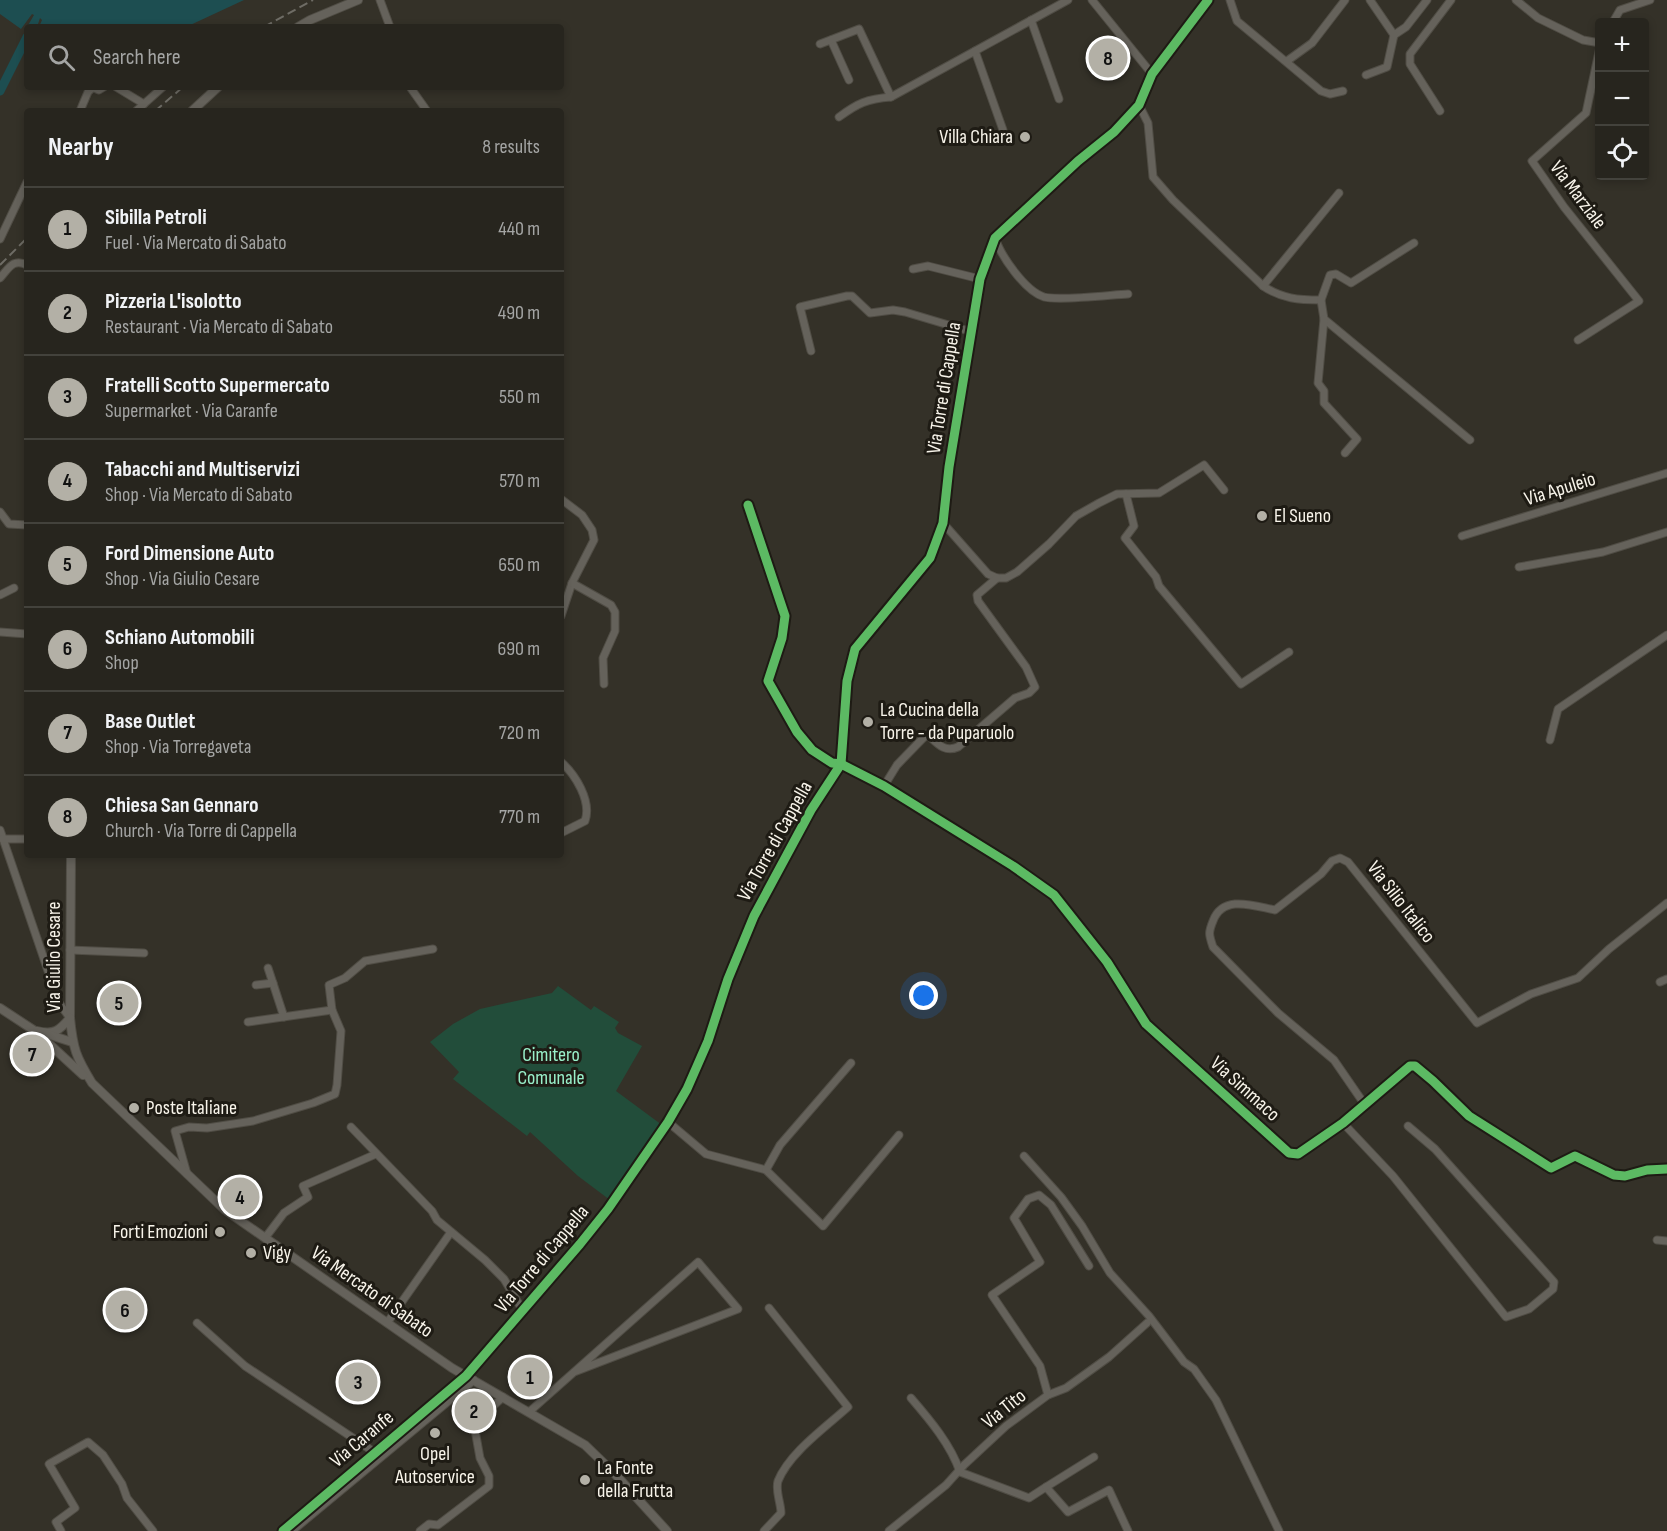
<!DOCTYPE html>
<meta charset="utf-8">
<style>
body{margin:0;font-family:"Sofia Sans Condensed",sans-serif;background:#2f2d27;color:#f1f3f6}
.controls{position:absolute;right:18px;top:18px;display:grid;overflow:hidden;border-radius:6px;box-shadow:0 3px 9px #0003}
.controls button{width:54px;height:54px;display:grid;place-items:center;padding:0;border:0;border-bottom:2px solid #43423c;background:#27251e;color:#f1f3f6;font:30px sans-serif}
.you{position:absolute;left:924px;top:996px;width:21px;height:21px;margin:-15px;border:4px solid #fff;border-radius:50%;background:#1a73e8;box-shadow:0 0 0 9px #1a73e833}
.badge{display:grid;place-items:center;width:39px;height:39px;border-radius:50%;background:#b3b0a6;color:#111;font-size:20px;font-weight:700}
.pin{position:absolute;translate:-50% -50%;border:3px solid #fff;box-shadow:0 2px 6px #0006}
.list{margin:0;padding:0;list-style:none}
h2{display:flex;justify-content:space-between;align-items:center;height:78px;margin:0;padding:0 24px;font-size:26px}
h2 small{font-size:20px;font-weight:400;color:#a4a5a4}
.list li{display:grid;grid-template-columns:39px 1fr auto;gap:18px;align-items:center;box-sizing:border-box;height:84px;padding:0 24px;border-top:2px solid #43423c}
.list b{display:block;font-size:22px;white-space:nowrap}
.list p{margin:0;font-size:20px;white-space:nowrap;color:#a4a5a4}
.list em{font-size:20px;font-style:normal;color:#a4a5a4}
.icon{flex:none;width:33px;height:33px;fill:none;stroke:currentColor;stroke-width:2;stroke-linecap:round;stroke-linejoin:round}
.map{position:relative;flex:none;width:1667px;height:1531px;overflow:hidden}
.search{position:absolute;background:#27251e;box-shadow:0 3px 9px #0003;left:24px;top:24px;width:540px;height:66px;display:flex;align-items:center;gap:15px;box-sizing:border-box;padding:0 21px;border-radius:6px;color:#a4a5a4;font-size:22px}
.panel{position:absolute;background:#27251e;box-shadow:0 3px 9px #0003;left:24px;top:108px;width:540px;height:750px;border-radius:6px}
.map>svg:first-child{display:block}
.green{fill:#224d3a}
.water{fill:#1d4e51}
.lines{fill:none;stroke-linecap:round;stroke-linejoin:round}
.canal{stroke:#1d4e51;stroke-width:9}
.minor-casing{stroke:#504d45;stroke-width:9}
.tertiary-casing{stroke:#504d45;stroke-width:10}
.minor{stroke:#65625b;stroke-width:7}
.tertiary{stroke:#65625b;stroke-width:8}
.rail{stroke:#6e6c65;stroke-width:2;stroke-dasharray:9 4.5;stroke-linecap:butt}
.cycleway-casing{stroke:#1e1b14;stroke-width:13}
.cycleway{stroke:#5cba63;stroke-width:9}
.poi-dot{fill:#b3b0a6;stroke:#1e1b14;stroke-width:2}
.labels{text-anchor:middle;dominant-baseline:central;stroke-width:6;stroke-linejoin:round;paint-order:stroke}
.poi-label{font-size:20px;fill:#f8f4ea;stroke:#1e1b14;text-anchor:start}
.street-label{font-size:20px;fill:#f8f4ea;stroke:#1e1b14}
.park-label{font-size:20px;fill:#99f0ca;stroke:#1e1b14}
</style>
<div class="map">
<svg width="1667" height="1531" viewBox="0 0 1667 1531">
<rect width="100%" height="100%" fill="#343128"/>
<path class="green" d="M558 986 591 1010 594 1006 619 1022 615 1028 618 1033 642 1046 616 1091 662 1125 610 1200 578 1176 530 1132 527 1136 453 1079 459 1072 430 1042 453 1024 480 1009 552 993Z"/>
<path class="water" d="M0 0H244L186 27H39L42 20 40 18 37 27H27L34 15 32 14 21 29 0 14Z"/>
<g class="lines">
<path class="canal" d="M0 91 27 37"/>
<defs>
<g id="minor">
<path d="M380 0 390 27"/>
<path d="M1092 0 1152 74"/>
<path d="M1230 0 1237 21 1321 91 1330 94 1343 91"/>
<path d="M1516 0 1538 18 1583 40 1600 43"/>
<path d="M1031 20 1059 99"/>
<path d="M1613 22 1620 10 1650 0"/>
<path d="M1394 35 1406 27 1427 0"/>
<path d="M831 40 849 80"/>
<path d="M820 44 859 29 891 97"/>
<path d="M975 51 1003 130"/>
<path d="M1287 61 1312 43 1345 0"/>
<path d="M1366 75 1387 67 1394 35 1370 0"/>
<path d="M92 87 99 90 104 87"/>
<path d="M116 87 144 104"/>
<path d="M410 87 427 111"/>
<path d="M1139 105 1148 123 1153 177 1173 200 1263 286C1282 299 1299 300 1321 300"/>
<path d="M80 111 88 92 92 88"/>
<path d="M136 111 163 87"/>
<path d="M1440 111 1410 64V54L1451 0"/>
<path d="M839 117C858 103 867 99 891 97L1068 0"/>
<path d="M995 238C1001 256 1025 291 1044 297 1059 301 1110 295 1128 294"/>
<path d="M0 239 27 182"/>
<path d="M1414 243 1351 283 1336 274 1330 275 1321 300 1324 319 1470 440"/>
<path d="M913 269 928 266 980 279"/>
<path d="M0 278C9 268 13 258 27 265"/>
<path d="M1263 286 1339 193"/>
<path d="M1324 319 1318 383 1324 391V403L1357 439 1345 453"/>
<path d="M1578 340 1639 301 1564 207 1532 161 1586 113 1600 47"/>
<path d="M811 351 800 307 847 296H852L870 313 893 310 905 312 972 332"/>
<path d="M1126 494 1134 526 1125 538 1156 577 1159 586 1241 684 1289 652"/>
<path d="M561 499 582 515 592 530 594 540 572 583 561 616"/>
<path d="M748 505 785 616 782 638 768 681 797 732 812 750 832 763 841 764 884 786 1013 866 1054 895 1107 962 1146 1024 1289 1153 1298 1154 1343 1123 1410 1066H1415L1433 1081 1469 1116 1551 1168 1575 1156 1614 1175 1625 1176 1647 1170 1667 1169"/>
<path d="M0 512 9 524 27 525"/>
<path d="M943 523 988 574 997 578H1006L1017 572 1049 544 1076 516 1099 503 1117 494 1159 493 1204 465 1224 490"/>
<path d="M1462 536 1667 473"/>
<path d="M1519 567 1603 552 1667 532"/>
<path d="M572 583 611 605 615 612V631L603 658 604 684"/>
<path d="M0 595 14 588"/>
<path d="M0 632 27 634"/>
<path d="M1550 740 1558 709 1667 635"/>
<path d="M561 762C575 774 592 801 585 821L561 833"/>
<path d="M884 786 897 765 927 734C937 743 944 753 958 747L1015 698 1029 693 1035 687 1026 667 978 601 977 595 997 578"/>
<path d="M0 830 59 1003 70 1018"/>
<path d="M3 839H27"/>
<path d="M70 950 144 953"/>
<path d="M268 968 284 1017"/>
<path d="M1660 982 1667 979"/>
<path d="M256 985 273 983"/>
<path d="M248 1022 332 1010"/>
<path d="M1365 1105 1334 1060 1278 1013 1213 947C1209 935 1208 933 1213 921 1223 894 1254 906 1275 910L1321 874 1332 861 1340 858 1348 862 1477 1023 1531 994 1578 978 1609 949 1667 903"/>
<path d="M668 1122 706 1154 766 1170 823 1226 899 1135"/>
<path d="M1343 1123 1393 1176 1506 1317 1529 1309 1553 1289 1554 1282 1435 1149 1408 1126"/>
<path d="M351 1127 432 1211 437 1220 485 1260 504 1279 523 1311"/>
<path d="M1024 1156 1061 1197 1082 1226 1110 1273 1149 1316 1184 1362 1194 1369 1216 1400 1279 1531"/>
<path d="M766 1170 780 1145 851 1063"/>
<path d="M187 1174 175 1131 189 1127 207 1128 253 1121 313 1103 335 1094 337 1085 341 1031 332 1010 329 985 345 978 365 961 433 949"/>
<path d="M265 1238 284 1213 308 1197 303 1186 376 1154"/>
<path d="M1657 1240 1667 1241"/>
<path d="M197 1323 245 1366 374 1452"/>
<path d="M387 1323 451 1232"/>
<path d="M1048 1395 1040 1366 992 1295 1040 1262 1014 1218 1028 1199 1039 1195 1051 1205 1089 1266"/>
<path d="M911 1398C930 1420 951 1445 960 1472L1029 1498 1046 1487 1068 1512 1109 1490 1128 1531"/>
<path d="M529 1412 698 1262 738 1309 574 1372"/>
<path d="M1046 1487 1094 1457"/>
<path d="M61 1531 56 1522 75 1508 49 1464 88 1442 103 1455 122 1484 127 1498 153 1531"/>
<path d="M283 1531 466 1376 580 1244 608 1209 668 1122 687 1089 708 1041 728 979 754 916 811 810 841 764 847 681 855 649 930 558 943 523 949 467 980 279 995 238 1078 161 1114 132 1139 105 1152 74 1208 0"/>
<path d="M292 1531 474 1380"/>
<path d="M420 1531 429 1524 438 1525 489 1486V1476L480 1458 475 1430 477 1421 503 1397"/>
<path d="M764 1531 781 1513C781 1503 775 1491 778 1481 789 1453 826 1427 848 1407L769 1308"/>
<path d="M889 1531 946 1485 964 1465 1006 1426 1048 1395 1066 1388 1109 1357 1147 1323"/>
</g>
<g id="tertiary">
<path d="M298 27 310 20 358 0"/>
<path d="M192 111 218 87"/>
<path d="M71 855 70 1018C73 1049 76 1057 92 1083L225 1210 452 1368 585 1445 615 1474 667 1531"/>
<path d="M0 1008 35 1031 83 1075"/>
<path d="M37 1031C54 1035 59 1031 70 1018"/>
<path d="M47 1034 72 1042"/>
</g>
</defs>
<use href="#minor" class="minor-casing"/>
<use href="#tertiary" class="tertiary-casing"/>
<use href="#minor" class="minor"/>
<use href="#tertiary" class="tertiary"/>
<g class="rail">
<path d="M264 27 313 0"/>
<path d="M155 111 183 87"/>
<path d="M0 265 27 238"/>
</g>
<defs>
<g id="cycleway">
<path d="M748 505 785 616 782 638 768 681 797 732 812 750 832 763 841 764 884 786 1013 866 1054 895 1107 962 1146 1024 1289 1153 1298 1154 1343 1123 1410 1066H1415L1433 1081 1469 1116 1551 1168 1575 1156 1614 1175 1625 1176 1647 1170 1667 1169"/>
<path d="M283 1531 466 1376 580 1244 608 1209 668 1122 687 1089 708 1041 728 979 754 916 811 810 841 764 847 681 855 649 930 558 943 523 949 467 980 279 995 238 1078 161 1114 132 1139 105 1152 74 1208 0"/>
</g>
</defs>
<use href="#cycleway" class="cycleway-casing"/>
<use href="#cycleway" class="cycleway"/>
</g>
<g class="poi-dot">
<circle cx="1025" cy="137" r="6"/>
<circle cx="1262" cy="516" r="6"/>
<circle cx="868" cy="722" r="6"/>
<circle cx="134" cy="1108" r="6"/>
<circle cx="220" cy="1232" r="6"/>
<circle cx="251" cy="1253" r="6"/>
<circle cx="435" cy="1433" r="6"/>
<circle cx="585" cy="1480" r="6"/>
</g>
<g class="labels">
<g class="poi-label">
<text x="1013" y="137" text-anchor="end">Villa Chiara</text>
<text x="1274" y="516">El Sueno</text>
<text x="880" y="710">La Cucina della<tspan x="880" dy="23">Torre - da Puparuolo</tspan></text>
<text x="146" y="1108">Poste Italiane</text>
<text x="208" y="1232" text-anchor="end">Forti Emozioni</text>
<text x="263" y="1253">Vigy</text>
<text x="435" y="1454" text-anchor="middle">Opel<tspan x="435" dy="23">Autoservice</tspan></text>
<text x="597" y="1468">La Fonte<tspan x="597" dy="23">della Frutta</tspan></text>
</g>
<g class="street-label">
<text transform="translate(1578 195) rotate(53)">Via Marziale</text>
<text transform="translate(944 388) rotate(-81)">Via Torre di Cappella</text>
<text transform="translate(1560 489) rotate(-17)">Via Apuleio</text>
<text transform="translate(775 841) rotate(-61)">Via Torre di Cappella</text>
<text transform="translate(1401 902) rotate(52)">Via Silio Italico</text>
<text transform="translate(54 957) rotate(-90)">Via Giulio Cesare</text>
<text transform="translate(1245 1089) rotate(42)">Via Simmaco</text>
<text transform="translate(542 1259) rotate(-50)">Via Torre di Cappella</text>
<text transform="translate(372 1292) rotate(35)">Via Mercato di Sabato</text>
<text transform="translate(1004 1409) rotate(-39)">Via Tito</text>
<text transform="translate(362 1439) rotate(-40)">Via Caranfe</text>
</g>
<g class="park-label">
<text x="551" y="1055">Cimitero<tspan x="551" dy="23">Comunale</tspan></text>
</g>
</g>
</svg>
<div class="controls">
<button>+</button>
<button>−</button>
<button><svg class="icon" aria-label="locate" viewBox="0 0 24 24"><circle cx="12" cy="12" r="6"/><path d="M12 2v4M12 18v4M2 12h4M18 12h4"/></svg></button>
</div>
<div class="you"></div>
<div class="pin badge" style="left:530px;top:1377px">1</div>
<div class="pin badge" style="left:474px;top:1411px">2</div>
<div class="pin badge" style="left:358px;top:1382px">3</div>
<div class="pin badge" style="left:240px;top:1197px">4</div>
<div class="pin badge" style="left:119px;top:1003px">5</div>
<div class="pin badge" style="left:125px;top:1310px">6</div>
<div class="pin badge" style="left:32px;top:1054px">7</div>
<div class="pin badge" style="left:1108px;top:58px">8</div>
<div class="search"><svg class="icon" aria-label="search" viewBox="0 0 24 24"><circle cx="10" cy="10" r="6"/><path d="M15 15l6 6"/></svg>Search here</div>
<section class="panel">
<h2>Nearby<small>8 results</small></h2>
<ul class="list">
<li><span class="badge">1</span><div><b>Sibilla Petroli</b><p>Fuel · Via Mercato di Sabato</p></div><em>440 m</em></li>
<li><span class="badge">2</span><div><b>Pizzeria L'isolotto</b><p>Restaurant · Via Mercato di Sabato</p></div><em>490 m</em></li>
<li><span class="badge">3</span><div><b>Fratelli Scotto Supermercato</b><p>Supermarket · Via Caranfe</p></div><em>550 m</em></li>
<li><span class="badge">4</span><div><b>Tabacchi and Multiservizi</b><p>Shop · Via Mercato di Sabato</p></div><em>570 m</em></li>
<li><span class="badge">5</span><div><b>Ford Dimensione Auto</b><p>Shop · Via Giulio Cesare</p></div><em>650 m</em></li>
<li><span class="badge">6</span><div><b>Schiano Automobili</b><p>Shop</p></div><em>690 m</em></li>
<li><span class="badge">7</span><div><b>Base Outlet</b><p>Shop · Via Torregaveta</p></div><em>720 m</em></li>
<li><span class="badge">8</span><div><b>Chiesa San Gennaro</b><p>Church · Via Torre di Cappella</p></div><em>770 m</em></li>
</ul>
</section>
</div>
